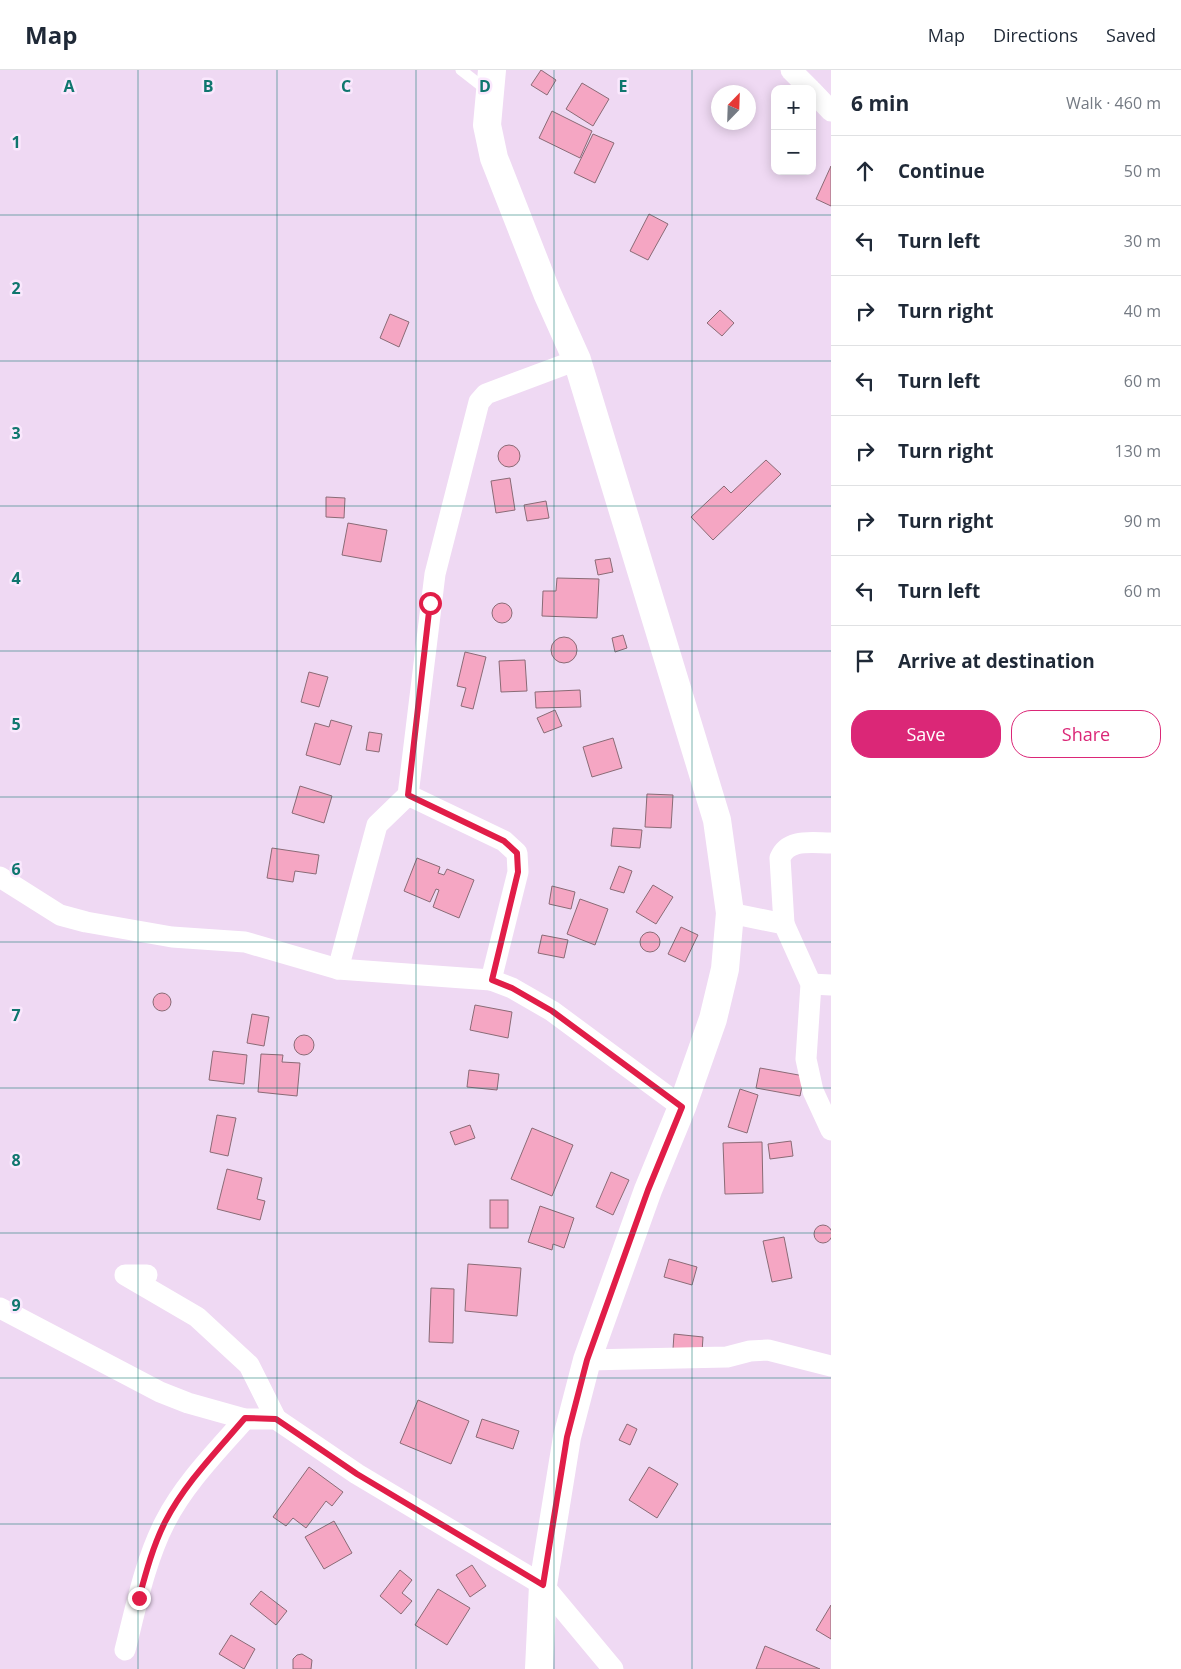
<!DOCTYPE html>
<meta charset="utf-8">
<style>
body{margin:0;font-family:"Open Sans",sans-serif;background:#f2f2f3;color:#1f2937}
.controls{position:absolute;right:15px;top:15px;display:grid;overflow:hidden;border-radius:10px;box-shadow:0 2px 12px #0003}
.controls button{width:45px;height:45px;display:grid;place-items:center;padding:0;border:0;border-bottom:1px solid #e0e1e3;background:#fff;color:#1f2937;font:25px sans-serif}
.compass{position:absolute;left:711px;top:15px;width:45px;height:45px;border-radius:50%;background:#fff;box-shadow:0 2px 12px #0003;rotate:23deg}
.stop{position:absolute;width:15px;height:15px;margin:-11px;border:4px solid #e11d48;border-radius:50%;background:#fff}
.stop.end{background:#e11d48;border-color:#fff;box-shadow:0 1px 5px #0008}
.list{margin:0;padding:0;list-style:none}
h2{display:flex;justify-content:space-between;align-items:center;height:65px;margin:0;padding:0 20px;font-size:21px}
h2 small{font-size:16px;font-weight:400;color:#747a83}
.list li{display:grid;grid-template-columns:32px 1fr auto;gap:15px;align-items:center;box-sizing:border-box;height:70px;padding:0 20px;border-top:1px solid #e0e1e3}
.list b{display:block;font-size:19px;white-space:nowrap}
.list em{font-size:16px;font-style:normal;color:#747a83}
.actions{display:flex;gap:10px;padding:15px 20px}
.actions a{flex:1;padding:11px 0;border:1px solid #db2777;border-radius:20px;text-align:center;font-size:18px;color:#db2777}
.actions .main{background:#db2777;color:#fff}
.icon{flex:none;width:28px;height:28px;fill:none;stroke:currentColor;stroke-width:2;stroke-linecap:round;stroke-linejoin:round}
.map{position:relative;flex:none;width:831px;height:1599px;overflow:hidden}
header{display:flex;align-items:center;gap:30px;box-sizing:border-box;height:70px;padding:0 25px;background:#fff;border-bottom:1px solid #e0e1e3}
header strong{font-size:24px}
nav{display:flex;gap:28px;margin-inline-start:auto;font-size:18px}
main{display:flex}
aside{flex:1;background:#fff}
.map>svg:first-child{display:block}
.building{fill:#f5a6c3;stroke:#8a6b76}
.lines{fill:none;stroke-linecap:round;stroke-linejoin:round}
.service{stroke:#fff;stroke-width:11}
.minor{stroke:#fff;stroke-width:21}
.tertiary{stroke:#fff;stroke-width:28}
.route{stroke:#e11d48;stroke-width:6}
.grid{fill:none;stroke:#0f766e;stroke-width:1;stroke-opacity:0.55}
.grid-label{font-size:16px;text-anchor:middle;font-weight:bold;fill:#0f766e;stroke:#fae8fd;stroke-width:5;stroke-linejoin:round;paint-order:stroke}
</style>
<header>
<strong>Map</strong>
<nav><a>Map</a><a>Directions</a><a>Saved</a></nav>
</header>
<main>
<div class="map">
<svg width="831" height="1599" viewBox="0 0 831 1599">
<rect width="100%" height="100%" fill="#efd9f3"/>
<g class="building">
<path d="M541 0 556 10 547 25 531 15Z"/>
<path d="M582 13 609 29 593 56 566 39Z"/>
<path d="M552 41 592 61 580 88 539 68Z"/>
<path d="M593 64 614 73 595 113 574 103Z"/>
<path d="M831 96V136L816 129Z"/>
<path d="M649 144 668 154 648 190 630 181Z"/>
<path d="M720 240 734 253 722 266 707 253Z"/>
<path d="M390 244 409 252 399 277 380 268Z"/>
<circle cx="509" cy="386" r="11"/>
<path d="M766 390 781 404 713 470 691 447 724 416 731 423Z"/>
<path d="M510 408 515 440 496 443 491 411Z"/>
<path d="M326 427 345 428 344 448 326 447Z"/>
<path d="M546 431 549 448 527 451 524 435Z"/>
<path d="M348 453 387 460 381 492 342 485Z"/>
<path d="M610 488 613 502 598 505 595 490Z"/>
<path d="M557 508 599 509 597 548 542 546 543 521H556Z"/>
<circle cx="502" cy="543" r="10"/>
<path d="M623 565 627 578 615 582 612 568Z"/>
<circle cx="564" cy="580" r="13"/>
<path d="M465 582 486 587 473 639 461 636 466 618 457 616Z"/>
<path d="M525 590 527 621 501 622 499 591Z"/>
<path d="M309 602 328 607 319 637 301 632Z"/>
<path d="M580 620 581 637 536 638 535 622Z"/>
<path d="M555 640 562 656 544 663 537 648Z"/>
<path d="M331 650 352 656 340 695 306 685 315 653 329 657Z"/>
<path d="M369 662 382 664 379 682 366 680Z"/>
<path d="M613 668 622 698 592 707 583 677Z"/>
<path d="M300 716 332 726 324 753 292 743Z"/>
<path d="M647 724 673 725 671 758 645 757Z"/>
<path d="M613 758 642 760 640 778 611 776Z"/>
<path d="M272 778 319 785 316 804 295 801 293 812 267 808Z"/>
<path d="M417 788 440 797 438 803 444 805 447 799 474 810 459 848 433 837 439 820 436 819 430 832 404 821Z"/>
<path d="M619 796 632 801 624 823 610 819Z"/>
<path d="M653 815 673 827 656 854 636 842Z"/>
<path d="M552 816 575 822 571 839 549 834Z"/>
<path d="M580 829 608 839 595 875 567 864Z"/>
<path d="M681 857 698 865 685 892 668 884Z"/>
<circle cx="650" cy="872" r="10"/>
<path d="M542 865 568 870 564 888 538 883Z"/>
<circle cx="162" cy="932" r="9"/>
<path d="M475 935 512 942 508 968 470 960Z"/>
<path d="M252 944 269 947 264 976 247 973Z"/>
<circle cx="304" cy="975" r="10"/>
<path d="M213 981 247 985 244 1014 209 1010Z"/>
<path d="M261 984 283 985 282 992 300 993 297 1026 258 1022Z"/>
<path d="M760 998 804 1006 800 1026 756 1018Z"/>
<path d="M469 1000 499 1004 497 1020 467 1017Z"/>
<path d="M740 1019 758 1025 747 1063 728 1057Z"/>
<path d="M217 1045 236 1048 228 1086 210 1082Z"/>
<path d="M470 1055 475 1068 455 1075 450 1062Z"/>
<path d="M532 1058 573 1075 552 1126 511 1109Z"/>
<path d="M791 1071 793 1086 770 1089 768 1074Z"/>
<path d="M762 1072 763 1123 725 1124 723 1073Z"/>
<path d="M227 1099 262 1108 257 1129 265 1131 260 1150 217 1139Z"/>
<path d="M611 1102 629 1110 613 1145 596 1137Z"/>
<rect x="490" y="1130" width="18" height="28"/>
<path d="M540 1136 574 1148 564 1178 553 1174 552 1180 528 1172Z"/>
<circle cx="823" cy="1164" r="9"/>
<path d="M784 1167 792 1208 772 1212 763 1171Z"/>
<path d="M669 1189 697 1197 692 1215 664 1207Z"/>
<path d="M468 1194 521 1198 517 1246 465 1241Z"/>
<path d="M431 1218 454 1219 453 1273 429 1272Z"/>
<path d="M674 1264 703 1267 702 1282 673 1279Z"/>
<path d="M418 1330 469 1351 451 1394 400 1373Z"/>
<path d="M482 1349 519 1361 513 1379 476 1367Z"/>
<path d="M627 1354 637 1359 630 1375 619 1370Z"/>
<path d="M309 1397 343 1422 332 1436 326 1431 306 1458 293 1448 286 1456 273 1447Z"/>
<path d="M649 1397 678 1414 657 1448 629 1430Z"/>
<path d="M334 1451 352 1483 324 1499 305 1467Z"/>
<path d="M472 1495 486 1516 470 1527 456 1505Z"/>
<path d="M400 1500 412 1510 402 1523 412 1531 401 1544 380 1526Z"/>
<path d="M438 1519 470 1538 447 1575 415 1555Z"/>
<path d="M261 1521 287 1541 276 1555 250 1534Z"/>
<path d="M831 1535V1569L816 1560Z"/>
<path d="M231 1565 255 1579 244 1599 219 1584Z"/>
<path d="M765 1576 820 1599H756Z"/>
<path d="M302 1584 312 1590 311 1599H293V1589L297 1585Z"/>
</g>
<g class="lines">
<path class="service" d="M461 0 488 21"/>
<g class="minor">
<path d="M791 0 810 19"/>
<path d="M812 21 831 41"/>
<path d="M408 725 504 771 517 783 518 802 491 910"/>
<path d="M0 807 60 845 86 852 172 867 245 872 338 899 491 910 512 918 552 941 682 1037"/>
<path d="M730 843 784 854 811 914 806 989 813 1021 831 1060"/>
<path d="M784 854 780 788C788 768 812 773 831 773"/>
<path d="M338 899 377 755 408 725 435 504 479 332 486 324 577 290"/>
<path d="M811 914 831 915"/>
<path d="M147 1205H125L197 1247 249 1295 276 1349"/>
<path d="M0 1238 160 1322 188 1333 245 1349H276L357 1404 543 1515 613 1599"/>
<path d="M587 1290 727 1287 750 1281 768 1280 831 1296"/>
<path d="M125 1580C136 1537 145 1491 165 1452 185 1413 217 1381 245 1349"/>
</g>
<path class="tertiary" d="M492 0 487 55 494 88 547 223 577 290 717 750 730 843 725 899 713 949 682 1037 648 1120 587 1290 567 1367 543 1515 539 1599"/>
</g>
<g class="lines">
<path class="route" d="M139 1528C146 1502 153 1476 165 1452 185 1413 217 1381 245 1348L276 1349 357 1404 543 1515 567 1367 587 1290 648 1120 682 1037 552 941 512 918 492 910 518 802 517 783 504 771 408 725 430 533"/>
</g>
<path class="grid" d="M138 0V1599M277 0V1599M416 0V1599M554 0V1599M692 0V1599M0 145H831M0 291H831M0 436H831M0 581H831M0 727H831M0 872H831M0 1018H831M0 1163H831M0 1308H831M0 1454H831"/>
<g class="grid-label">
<text x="69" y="22">A</text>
<text x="208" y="22">B</text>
<text x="346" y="22">C</text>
<text x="485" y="22">D</text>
<text x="623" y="22">E</text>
<text x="16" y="78">1</text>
<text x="16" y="224">2</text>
<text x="16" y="369">3</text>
<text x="16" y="514">4</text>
<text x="16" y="660">5</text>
<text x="16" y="805">6</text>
<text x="16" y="951">7</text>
<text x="16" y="1096">8</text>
<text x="16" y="1241">9</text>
</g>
</svg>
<div class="controls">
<button>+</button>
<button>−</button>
</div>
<svg class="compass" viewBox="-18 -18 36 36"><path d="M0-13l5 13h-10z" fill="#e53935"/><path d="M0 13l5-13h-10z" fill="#747a83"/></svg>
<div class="stop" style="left:430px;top:533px"></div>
<div class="stop end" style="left:139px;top:1528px"></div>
</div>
<aside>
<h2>6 min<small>Walk · 460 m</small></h2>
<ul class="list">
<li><svg class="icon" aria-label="ahead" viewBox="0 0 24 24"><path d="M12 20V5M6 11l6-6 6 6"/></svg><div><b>Continue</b></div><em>50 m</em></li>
<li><svg class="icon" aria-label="left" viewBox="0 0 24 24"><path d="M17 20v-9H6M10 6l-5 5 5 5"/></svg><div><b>Turn left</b></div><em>30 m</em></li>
<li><svg class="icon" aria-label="right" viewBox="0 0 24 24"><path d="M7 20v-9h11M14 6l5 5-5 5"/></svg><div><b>Turn right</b></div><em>40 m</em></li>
<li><svg class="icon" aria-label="left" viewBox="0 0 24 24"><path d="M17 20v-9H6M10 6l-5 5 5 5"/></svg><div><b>Turn left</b></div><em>60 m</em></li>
<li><svg class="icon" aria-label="right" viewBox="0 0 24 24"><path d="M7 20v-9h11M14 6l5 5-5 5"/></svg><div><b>Turn right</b></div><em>130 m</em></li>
<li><svg class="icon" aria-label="right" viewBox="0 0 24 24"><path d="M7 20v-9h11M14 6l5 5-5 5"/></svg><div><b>Turn right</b></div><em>90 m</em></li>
<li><svg class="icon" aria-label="left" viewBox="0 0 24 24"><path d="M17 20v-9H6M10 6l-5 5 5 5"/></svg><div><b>Turn left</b></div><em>60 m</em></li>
<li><svg class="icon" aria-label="arrive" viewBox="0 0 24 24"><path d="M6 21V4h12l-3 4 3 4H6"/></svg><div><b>Arrive at destination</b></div></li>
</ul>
<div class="actions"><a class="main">Save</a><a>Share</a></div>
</aside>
</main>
